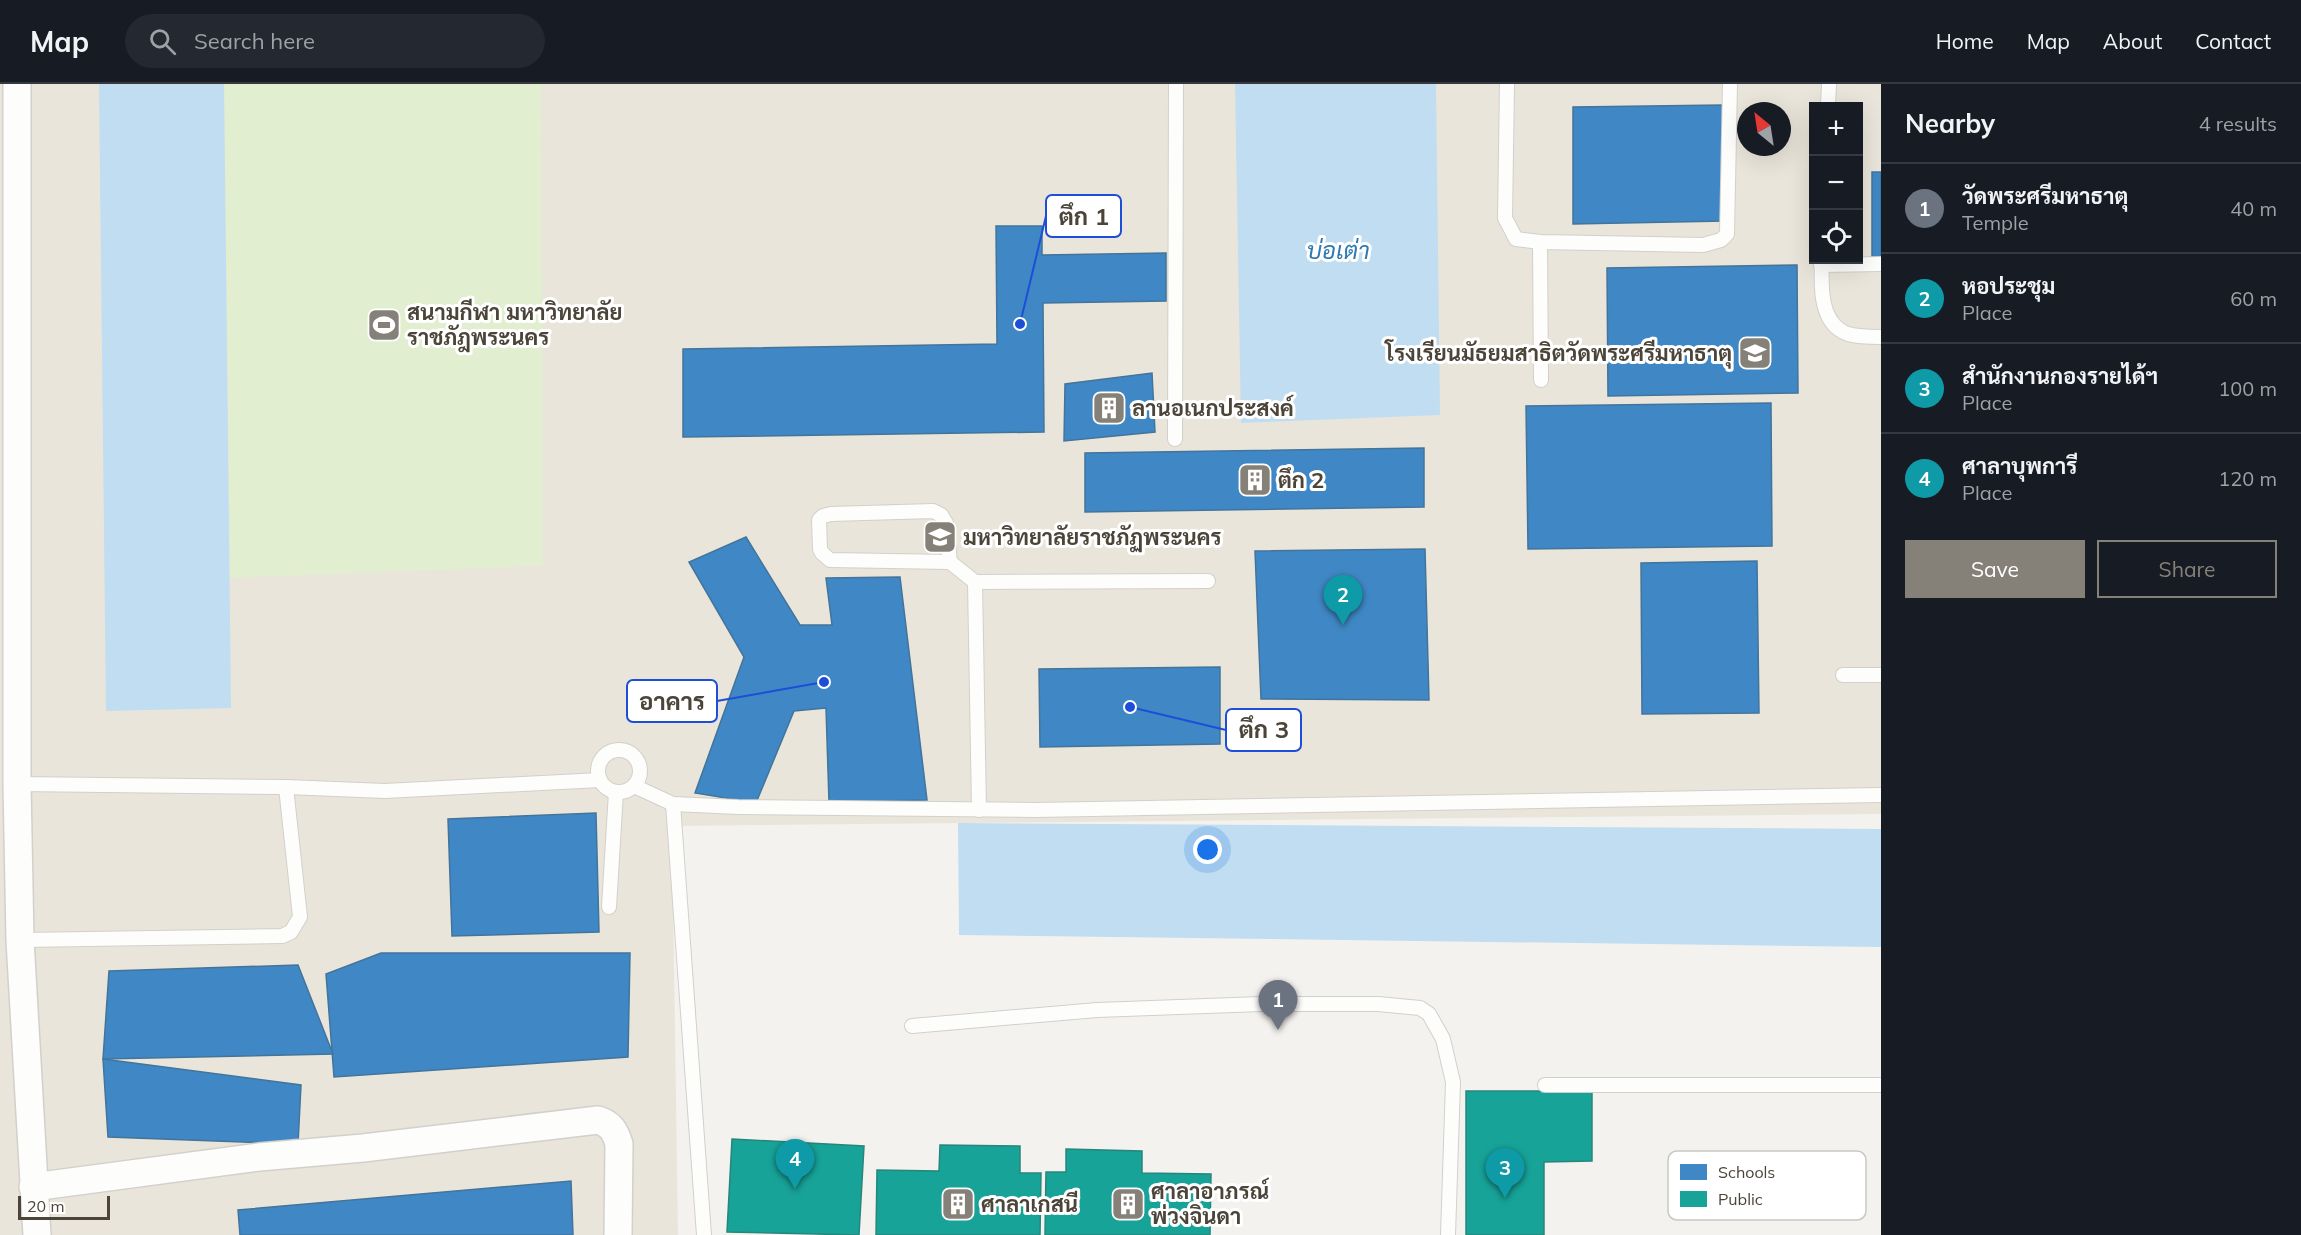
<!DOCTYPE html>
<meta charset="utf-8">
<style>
body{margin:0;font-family:Mulish,Sarabun,sans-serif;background:#242831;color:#f1f3f6}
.controls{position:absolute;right:18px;top:18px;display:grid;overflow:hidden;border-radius:0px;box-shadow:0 6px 24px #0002}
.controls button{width:54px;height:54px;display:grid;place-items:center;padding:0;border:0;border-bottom:2px solid #363941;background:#171b24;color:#f1f3f6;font:30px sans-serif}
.compass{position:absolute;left:1737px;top:18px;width:54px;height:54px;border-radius:50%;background:#171b24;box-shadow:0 6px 24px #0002;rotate:330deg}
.scale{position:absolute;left:18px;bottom:15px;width:92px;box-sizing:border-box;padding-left:6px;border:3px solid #4b4439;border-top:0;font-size:16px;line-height:21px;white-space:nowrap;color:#4b4439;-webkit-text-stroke:4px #fff;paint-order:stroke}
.you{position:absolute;left:1208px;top:766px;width:21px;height:21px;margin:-15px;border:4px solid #fff;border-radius:50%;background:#1a73e8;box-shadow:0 0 0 9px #1a73e833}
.badge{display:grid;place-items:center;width:39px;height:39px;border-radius:50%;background:#868178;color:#fff;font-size:20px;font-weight:700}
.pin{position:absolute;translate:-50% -50px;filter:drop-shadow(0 2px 3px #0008)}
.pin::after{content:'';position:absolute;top:32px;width:21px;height:18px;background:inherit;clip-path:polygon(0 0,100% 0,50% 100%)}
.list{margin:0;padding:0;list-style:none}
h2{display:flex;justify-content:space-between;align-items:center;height:78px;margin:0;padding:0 24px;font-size:26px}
h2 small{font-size:20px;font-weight:400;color:#9ea1a6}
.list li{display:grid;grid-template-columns:39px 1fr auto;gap:18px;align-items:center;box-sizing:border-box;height:90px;padding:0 24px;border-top:2px solid #363941}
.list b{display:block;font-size:22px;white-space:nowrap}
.list p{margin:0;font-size:20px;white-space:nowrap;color:#9ea1a6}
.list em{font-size:20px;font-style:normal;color:#9ea1a6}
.actions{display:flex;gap:12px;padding:18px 24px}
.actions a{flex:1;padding:14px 0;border:2px solid #868178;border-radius:0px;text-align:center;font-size:21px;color:#868178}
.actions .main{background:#868178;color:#fff}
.icon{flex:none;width:33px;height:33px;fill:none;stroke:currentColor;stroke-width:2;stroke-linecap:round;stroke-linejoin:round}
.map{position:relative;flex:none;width:1881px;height:1151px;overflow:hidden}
header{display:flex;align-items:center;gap:36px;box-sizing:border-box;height:84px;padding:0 30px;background:#171b24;border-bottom:2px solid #363941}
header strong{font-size:28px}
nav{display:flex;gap:33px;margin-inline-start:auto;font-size:21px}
.search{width:420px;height:54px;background:#242831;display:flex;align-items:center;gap:15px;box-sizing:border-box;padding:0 21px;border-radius:33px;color:#9ea1a6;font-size:22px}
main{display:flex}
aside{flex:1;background:#171b24}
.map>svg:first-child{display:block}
.education{fill:#eae5da;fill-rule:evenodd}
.green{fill:#e1eecf}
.water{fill:#c0ddf1}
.schools{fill:#3f88c5;stroke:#43749b;stroke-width:1.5}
.public{fill:#17a398;stroke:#27867c;stroke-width:1.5}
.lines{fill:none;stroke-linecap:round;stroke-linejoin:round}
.service-casing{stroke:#d2d0cb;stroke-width:16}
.minor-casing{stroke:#d2d0cb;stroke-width:30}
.service{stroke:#fdfdfc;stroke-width:14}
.minor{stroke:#fdfdfc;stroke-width:27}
.labels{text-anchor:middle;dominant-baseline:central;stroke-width:6;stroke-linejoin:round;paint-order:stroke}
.poi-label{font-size:22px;font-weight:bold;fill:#4b4439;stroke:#fff;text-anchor:start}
.water-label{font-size:24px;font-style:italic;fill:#2e7ab2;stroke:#fff}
.key{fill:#fff;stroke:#c9c7c4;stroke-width:1.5}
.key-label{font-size:16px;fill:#4b4439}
.leader{fill:none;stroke:#1d4ed8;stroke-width:2}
.callout-dot{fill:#1d4ed8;stroke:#fff;stroke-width:2}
.callout{fill:#fff;stroke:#1d4ed8;stroke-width:2}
.callout-label{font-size:24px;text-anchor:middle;font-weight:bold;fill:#4b4439}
</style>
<header>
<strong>Map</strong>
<div class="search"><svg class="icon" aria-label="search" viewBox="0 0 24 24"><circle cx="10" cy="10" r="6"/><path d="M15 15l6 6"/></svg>Search here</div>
<nav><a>Home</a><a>Map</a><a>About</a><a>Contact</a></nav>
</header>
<main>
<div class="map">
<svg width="1881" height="1151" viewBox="0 0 1881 1151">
<rect width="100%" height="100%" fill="#f4f2ee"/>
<path class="education" d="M0 0H1881V730L672 742 678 1151H0ZM1814 22H1858V176H1814ZM1746 27H1782V63H1746Z"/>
<path class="green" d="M224 0H541L543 482 230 494Z"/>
<g class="water">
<path d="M99 0H224L231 624 106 627Z"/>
<path d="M1235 0H1436L1440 331 1241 339Z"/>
<path d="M958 739 1881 745V863L959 851Z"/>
</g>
<g class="schools">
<path d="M1723 21 1724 137 1573 140V23Z"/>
<rect x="1872" y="88" width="9" height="85"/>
<path d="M996 142H1042V171L1166 169V217L1043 219 1044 348 683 353V265L997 260Z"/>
<path d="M1797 181 1798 309 1608 312 1607 184Z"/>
<path d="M1152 289 1155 348 1064 357 1065 300Z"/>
<path d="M1771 319 1772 462 1528 465 1526 322Z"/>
<path d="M1424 364V423L1085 428V369Z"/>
<path d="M746 453 800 541H832L826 494 900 493 927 716 829 718 826 624 794 627 756 719 695 709 744 573 689 478Z"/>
<path d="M1425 465 1429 616 1261 615 1255 467Z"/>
<path d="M1757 477 1759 629 1642 630 1641 479Z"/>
<path d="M1220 583V660L1040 663 1039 585Z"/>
<path d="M596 729 599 848 452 852 448 735Z"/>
<path d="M381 869H630L628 973 334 993 326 890Z"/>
<path d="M298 881 333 970 103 975 109 887Z"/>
<path d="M103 975 301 1001 298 1060 108 1053Z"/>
<path d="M571 1097 573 1151H240L238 1126Z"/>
</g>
<g class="public">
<path d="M1466 1007H1592V1077L1544 1078V1151H1466Z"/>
<path d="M732 1055 864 1062 859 1151 727 1148Z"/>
<path d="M940 1061 1020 1062V1089H1041L1040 1151H876L877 1086 939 1087Z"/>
<path d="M1066 1065 1142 1067V1089L1211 1090 1210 1151H1045L1046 1088H1066Z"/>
</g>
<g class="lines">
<defs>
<g id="service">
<path d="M1507 0 1505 134 1516 155 1540 158 1703 161 1721 156 1727 150 1730 0"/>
<path d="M1828 22 1829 0"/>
<path d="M1540 158 1541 296"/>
<path d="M1822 176C1821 201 1819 240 1848 250 1859 253 1870 253 1881 253"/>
<path d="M1821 181 1881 180"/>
<path d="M1175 355 1176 0"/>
<path d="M950 478 830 476 822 469 820 465 819 436 823 432 831 430 933 427 941 431 946 439 950 478 975 498 1208 497"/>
<path d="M975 498 979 726"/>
<path d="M1843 591H1881"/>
<circle cx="619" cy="687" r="21"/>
<path d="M17 700 286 703 385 707 600 696"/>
<path d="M634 702 673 720 738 723 1036 726 1881 711"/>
<path d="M673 720 704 1151"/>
<path d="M609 823 616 708"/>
<path d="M20 856 282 852 291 848 300 833 286 703"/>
<path d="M912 942 1097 926 1261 920H1378L1420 924 1429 930 1443 955 1453 998 1448 1151"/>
<path d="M1545 1001H1881"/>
</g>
<g id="minor">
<path d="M17 0V700L20 856 37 1151"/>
<path d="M33 1103 259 1073 363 1064 598 1036C611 1040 615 1047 619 1060L618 1151"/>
</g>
</defs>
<use href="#service" class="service-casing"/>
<use href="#minor" class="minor-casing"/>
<use href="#service" class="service"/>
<use href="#minor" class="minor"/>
</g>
<defs>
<symbol id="stadium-square" viewBox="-11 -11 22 22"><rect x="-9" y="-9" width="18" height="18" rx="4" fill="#868178" stroke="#fff"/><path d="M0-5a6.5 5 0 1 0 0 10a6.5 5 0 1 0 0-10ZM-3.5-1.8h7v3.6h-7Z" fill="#fff"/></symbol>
<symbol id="school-square" viewBox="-11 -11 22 22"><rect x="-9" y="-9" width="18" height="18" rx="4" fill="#868178" stroke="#fff"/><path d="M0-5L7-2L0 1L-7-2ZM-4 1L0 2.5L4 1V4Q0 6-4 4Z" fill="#fff"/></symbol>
<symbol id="building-square" viewBox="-11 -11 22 22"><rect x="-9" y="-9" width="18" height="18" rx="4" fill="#868178" stroke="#fff"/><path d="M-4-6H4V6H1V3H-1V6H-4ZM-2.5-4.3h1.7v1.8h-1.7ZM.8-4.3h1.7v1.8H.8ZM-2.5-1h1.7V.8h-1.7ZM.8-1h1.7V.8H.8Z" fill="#fff"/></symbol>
<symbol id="university-square" viewBox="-11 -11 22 22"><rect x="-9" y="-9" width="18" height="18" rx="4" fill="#868178" stroke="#fff"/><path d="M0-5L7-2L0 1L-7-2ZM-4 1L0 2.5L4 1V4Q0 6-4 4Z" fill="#fff"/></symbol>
</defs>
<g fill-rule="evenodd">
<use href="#stadium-square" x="365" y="222" width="38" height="38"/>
<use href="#school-square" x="1736" y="250" width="38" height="38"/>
<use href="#building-square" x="1090" y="305" width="38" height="38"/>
<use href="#building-square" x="1236" y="377" width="38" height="38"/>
<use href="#university-square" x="921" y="434" width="38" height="38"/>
<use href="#building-square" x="939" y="1101" width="38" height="38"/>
<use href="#building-square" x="1109" y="1101" width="38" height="38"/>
</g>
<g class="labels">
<g class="poi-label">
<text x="407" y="228">สนามกีฬา มหาวิทยาลัย<tspan x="407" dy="25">ราชภัฎพระนคร</tspan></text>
<text x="1732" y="269" text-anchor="end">โรงเรียนมัธยมสาธิตวัดพระศรีมหาธาตุ</text>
<text x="1132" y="324">ลานอเนกประสงค์</text>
<text x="1278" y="396">ตึก 2</text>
<text x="963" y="453">มหาวิทยาลัยราชภัฏพระนคร</text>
<text x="1151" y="1107">ศาลาอาภรณ์<tspan x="1151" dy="25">พ่วงจินดา</tspan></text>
<text x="981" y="1120">ศาลาเกสนี</text>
</g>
<g class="water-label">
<text x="1338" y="166">บ่อเต่า</text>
</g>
</g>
<rect x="1668" y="1067" width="198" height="69" rx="9" class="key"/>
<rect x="1680" y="1080" width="27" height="16" fill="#3f88c5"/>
<rect x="1680" y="1107" width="27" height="16" fill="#17a398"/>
<g class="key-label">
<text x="1718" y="1094">Schools</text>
<text x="1718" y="1121">Public</text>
</g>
<path class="leader" d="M1020 240L1046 132M824 598L717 617M1130 623L1226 646"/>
<g class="callout-dot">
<circle cx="1020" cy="240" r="6"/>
<circle cx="824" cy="598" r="6"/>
<circle cx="1130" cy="623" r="6"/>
</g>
<g class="callout">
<rect x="1046" y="111" width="75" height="42" rx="6"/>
<rect x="627" y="596" width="90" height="42" rx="6"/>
<rect x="1226" y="625" width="75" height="42" rx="6"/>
</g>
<g class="callout-label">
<text x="1084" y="141">ตึก 1</text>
<text x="672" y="626">อาคาร</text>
<text x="1264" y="654">ตึก 3</text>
</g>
</svg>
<div class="controls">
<button>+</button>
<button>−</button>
<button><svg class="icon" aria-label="locate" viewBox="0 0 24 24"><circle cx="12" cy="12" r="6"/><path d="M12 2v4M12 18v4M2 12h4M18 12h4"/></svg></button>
</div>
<svg class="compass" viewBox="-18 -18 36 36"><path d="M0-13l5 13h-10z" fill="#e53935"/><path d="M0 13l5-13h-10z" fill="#9ea1a6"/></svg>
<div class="scale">20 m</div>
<div class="you"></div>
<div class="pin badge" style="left:1278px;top:946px;background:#6b7280">1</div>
<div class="pin badge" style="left:1343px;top:541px;background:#0f9aa8">2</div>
<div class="pin badge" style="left:1505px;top:1114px;background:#0f9aa8">3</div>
<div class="pin badge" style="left:795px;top:1105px;background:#0f9aa8">4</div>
</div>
<aside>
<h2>Nearby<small>4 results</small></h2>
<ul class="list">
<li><span class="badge" style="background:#6b7280">1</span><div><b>วัดพระศรีมหาธาตุ</b><p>Temple</p></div><em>40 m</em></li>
<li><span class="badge" style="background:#0f9aa8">2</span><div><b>หอประชุม</b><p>Place</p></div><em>60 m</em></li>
<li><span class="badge" style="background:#0f9aa8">3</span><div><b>สำนักงานกองรายได้ฯ</b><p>Place</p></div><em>100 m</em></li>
<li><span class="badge" style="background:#0f9aa8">4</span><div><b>ศาลาบุพการี</b><p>Place</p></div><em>120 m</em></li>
</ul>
<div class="actions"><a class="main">Save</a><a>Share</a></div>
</aside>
</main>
